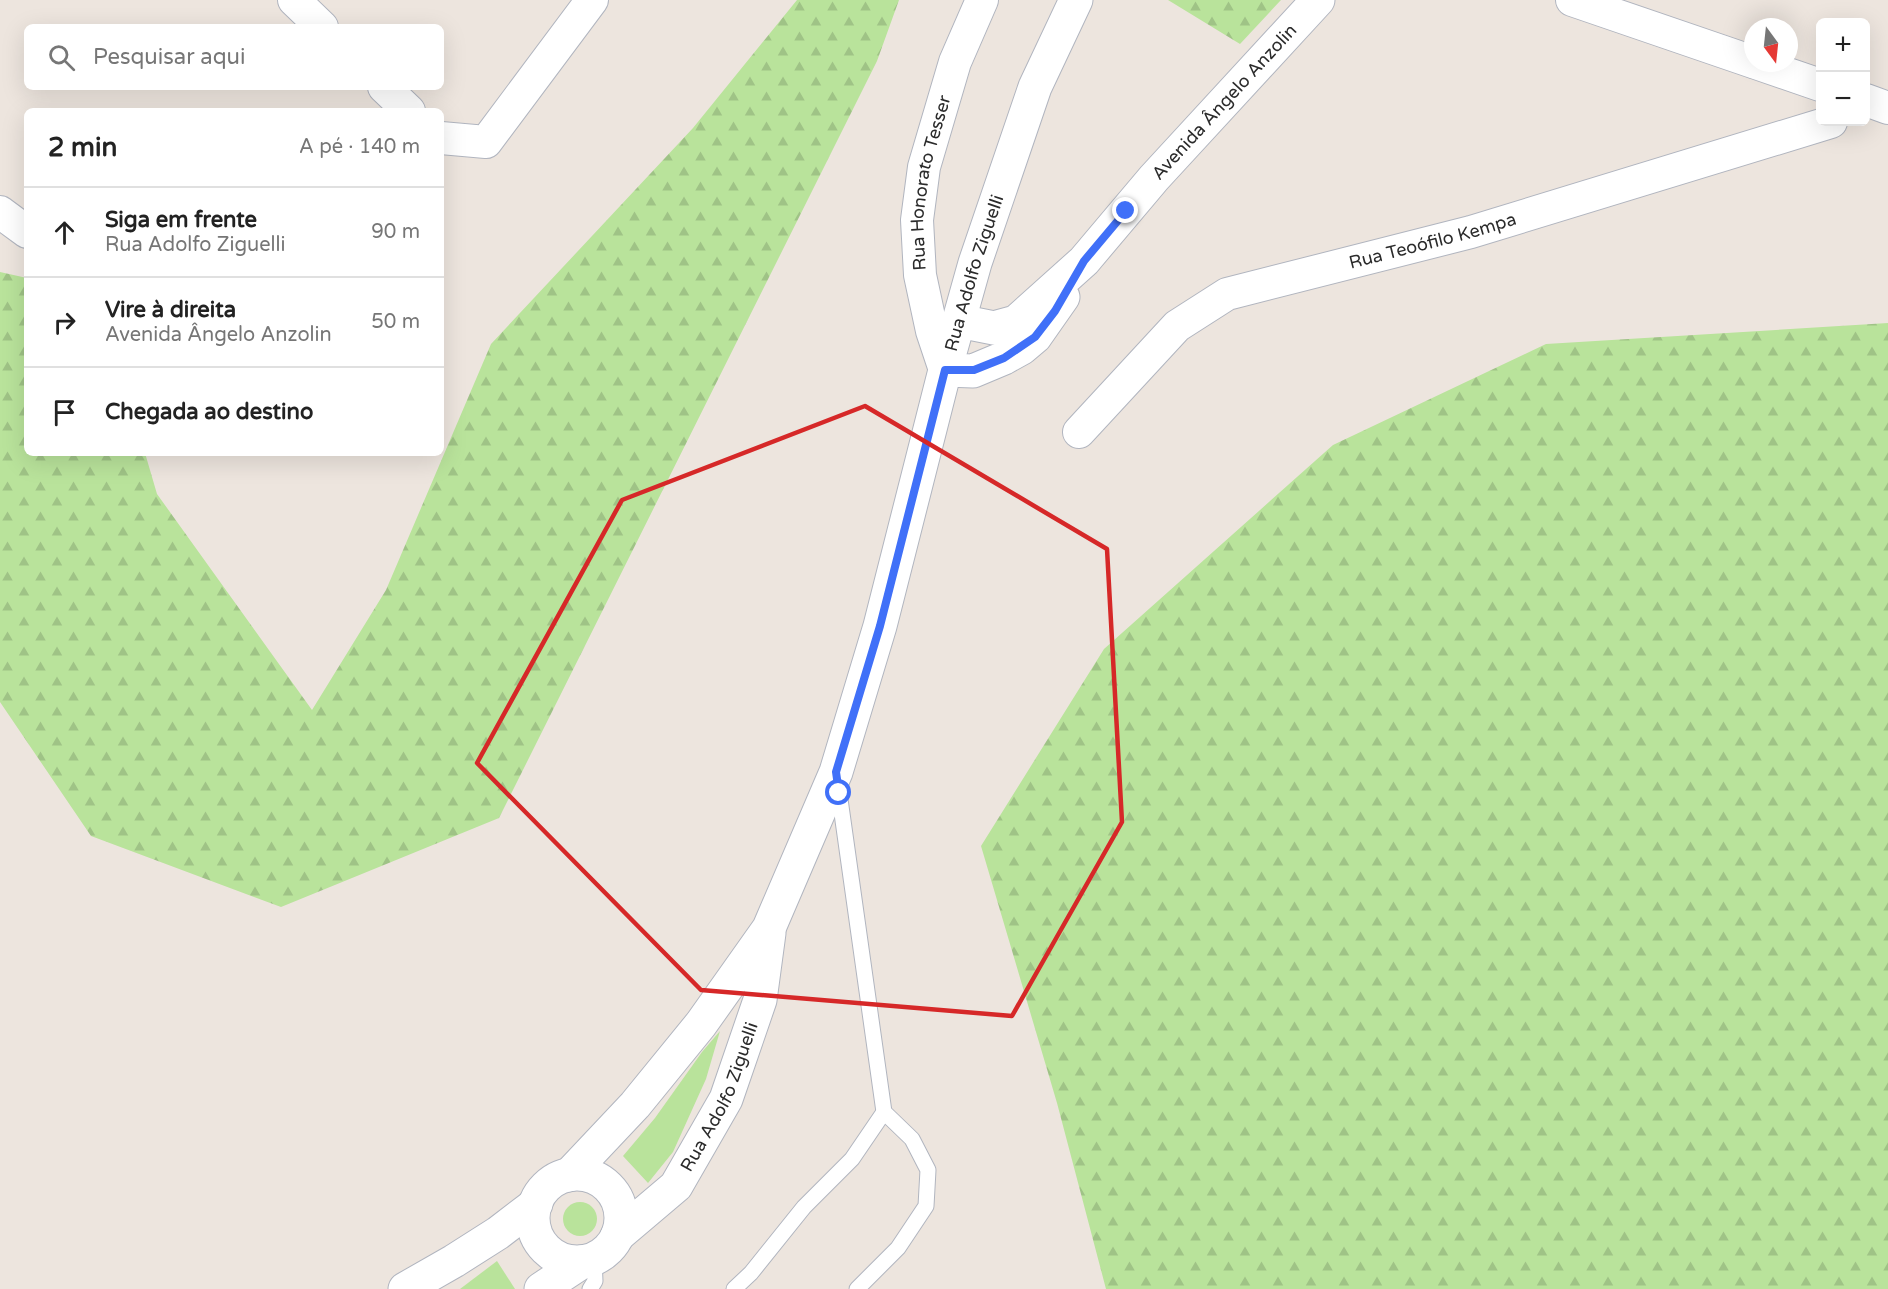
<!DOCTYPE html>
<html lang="pt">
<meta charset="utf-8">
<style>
body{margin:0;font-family:"Varela Round",sans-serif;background:#f2f2f2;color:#222}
.controls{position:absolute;right:18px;top:18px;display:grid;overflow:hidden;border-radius:9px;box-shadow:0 6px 24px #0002}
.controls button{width:54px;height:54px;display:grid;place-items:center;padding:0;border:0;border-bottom:2px solid #e0e0e0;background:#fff;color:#222;font:30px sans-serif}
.compass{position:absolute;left:1744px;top:18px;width:54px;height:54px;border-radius:50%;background:#fff;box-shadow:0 6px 24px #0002;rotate:165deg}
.stop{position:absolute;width:18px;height:18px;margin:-14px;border:4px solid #4070f8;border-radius:50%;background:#fff}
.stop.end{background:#4070f8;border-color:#fff;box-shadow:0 2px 6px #0008}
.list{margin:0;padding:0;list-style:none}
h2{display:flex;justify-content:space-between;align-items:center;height:78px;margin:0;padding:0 24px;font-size:26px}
h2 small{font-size:20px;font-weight:400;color:#767676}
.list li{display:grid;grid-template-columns:39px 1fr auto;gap:18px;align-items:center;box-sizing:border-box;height:90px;padding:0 24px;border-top:2px solid #e0e0e0}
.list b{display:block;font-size:22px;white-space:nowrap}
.list p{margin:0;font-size:20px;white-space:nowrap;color:#767676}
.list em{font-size:20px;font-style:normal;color:#767676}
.icon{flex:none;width:33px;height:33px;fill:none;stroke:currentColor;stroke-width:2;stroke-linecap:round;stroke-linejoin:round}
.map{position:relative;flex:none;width:1888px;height:1289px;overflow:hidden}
.search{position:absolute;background:#fff;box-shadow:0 6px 24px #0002;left:24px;top:24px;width:420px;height:66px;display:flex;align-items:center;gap:15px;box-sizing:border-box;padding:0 21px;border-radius:9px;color:#767676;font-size:22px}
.panel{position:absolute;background:#fff;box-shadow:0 6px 24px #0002;left:24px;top:108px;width:420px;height:348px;border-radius:9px}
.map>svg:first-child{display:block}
.grass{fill:#b9e39b}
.forest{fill:url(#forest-firs)}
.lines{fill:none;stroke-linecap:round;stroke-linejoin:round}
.service-casing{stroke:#b1b5bf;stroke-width:17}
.minor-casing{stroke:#b1b5bf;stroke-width:34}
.tertiary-casing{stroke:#b1b5bf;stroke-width:35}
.secondary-casing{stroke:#b1b5bf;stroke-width:35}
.service{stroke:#fff;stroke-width:15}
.minor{stroke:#fff;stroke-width:32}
.tertiary{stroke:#fff;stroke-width:33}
.secondary{stroke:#fff;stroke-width:33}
.route{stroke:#4070f8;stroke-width:8}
.marked{fill:none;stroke:#d62828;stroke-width:4.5;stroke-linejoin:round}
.labels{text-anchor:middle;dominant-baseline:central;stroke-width:4.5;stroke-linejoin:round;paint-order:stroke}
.street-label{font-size:18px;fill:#2b2b2b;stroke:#fff}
</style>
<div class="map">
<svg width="1888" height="1289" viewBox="0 0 1888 1289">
<defs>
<pattern id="forest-firs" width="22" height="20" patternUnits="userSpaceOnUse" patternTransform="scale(1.5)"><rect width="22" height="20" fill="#b9e39b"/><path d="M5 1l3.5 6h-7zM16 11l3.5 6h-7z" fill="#9fc386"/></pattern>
</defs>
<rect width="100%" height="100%" fill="#ede5de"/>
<g class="grass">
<path d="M720 1031 706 1079 673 1152 648 1183 623 1156 655 1118 702 1052Z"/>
<circle cx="580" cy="1219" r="17"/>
<path d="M497 1261 515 1289H460Z"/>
</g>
<g class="forest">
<path d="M797 0H899L877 61 499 818 281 907 91 836 0 702V272L27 278V453H145L157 494 312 710 386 590 491 344 693 128Z"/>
<path d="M1168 0H1281L1240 44Z"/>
<path d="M1888 323V1289H1106L1057 1103 981 846 1104 649 1333 445 1546 344Z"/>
</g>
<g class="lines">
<defs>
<g id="service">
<path d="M838 785 884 1112 912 1139 928 1170 926 1206 898 1248 857 1289"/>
<path d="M590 1289 595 1281 594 1259"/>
<path d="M734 1289 751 1273 804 1207 852 1159 884 1112"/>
</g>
<g id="minor">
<path d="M294 0 322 27"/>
<path d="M1572 0 1753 62"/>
<path d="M1756 63 1820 85"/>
<path d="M384 87 409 111"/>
<path d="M1866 100 1888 108"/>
<path d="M441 138 486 142 592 0"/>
<path d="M0 212 27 232"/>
<path id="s1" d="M945 370 932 331 920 275 917 220 924 167 955 62 982 0"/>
<path id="s2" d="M1079 432 1177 326 1227 294 1471 232 1831 122"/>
</g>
<g id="tertiary">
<path id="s3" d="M959 321 994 328 1016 322 1084 261 1154 178 1318 0"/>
<path d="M945 370 973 371 1004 358 1022 348 1035 337 1063 297"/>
</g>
<g id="secondary">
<circle cx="577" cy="1218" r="44"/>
<path id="s4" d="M569 1175 635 1105 701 1024 769 928 836 772 880 626 945 370 975 263 1035 87 1076 0"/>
<path id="s5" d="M617 1236 676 1186 726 1099 760 1000 769 933"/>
<path d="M405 1289 454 1261 498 1233 536 1204"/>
<path d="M541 1289 582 1262"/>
</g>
</defs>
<use href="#service" class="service-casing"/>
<use href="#minor" class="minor-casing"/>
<use href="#tertiary" class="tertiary-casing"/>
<use href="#secondary" class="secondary-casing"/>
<use href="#service" class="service"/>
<use href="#minor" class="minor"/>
<use href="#tertiary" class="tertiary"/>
<use href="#secondary" class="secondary"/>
</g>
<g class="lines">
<path class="route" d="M839 793 836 772 880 626 945 370H974L1004 358 1035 337 1055 311 1084 261 1126 211"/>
</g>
<path class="marked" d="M865 406 1107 549 1122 822 1012 1016 701 990 477 763 622 500Z"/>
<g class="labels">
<g class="street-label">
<text stroke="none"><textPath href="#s3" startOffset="362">Avenida Ângelo Anzolin</textPath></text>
<text stroke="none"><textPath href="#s1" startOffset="192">Rua Honorato Tesser</textPath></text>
<text stroke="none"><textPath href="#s2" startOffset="416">Rua Teoófilo Kempa</textPath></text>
<text stroke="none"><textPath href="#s4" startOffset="1006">Rua Adolfo Ziguelli</textPath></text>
<text stroke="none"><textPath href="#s5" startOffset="177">Rua Adolfo Ziguelli</textPath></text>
</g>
</g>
</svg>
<div class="controls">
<button>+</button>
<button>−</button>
</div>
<svg class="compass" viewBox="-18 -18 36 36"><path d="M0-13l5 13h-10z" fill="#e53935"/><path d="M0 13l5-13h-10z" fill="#767676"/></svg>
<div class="stop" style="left:839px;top:793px"></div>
<div class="stop end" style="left:1126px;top:211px"></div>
<div class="search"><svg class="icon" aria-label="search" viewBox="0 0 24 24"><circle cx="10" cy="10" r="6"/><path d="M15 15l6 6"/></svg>Pesquisar aqui</div>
<section class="panel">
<h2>2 min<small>A pé · 140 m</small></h2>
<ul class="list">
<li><svg class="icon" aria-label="ahead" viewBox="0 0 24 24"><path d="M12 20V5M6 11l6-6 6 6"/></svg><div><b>Siga em frente</b><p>Rua Adolfo Ziguelli</p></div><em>90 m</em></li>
<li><svg class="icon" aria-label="right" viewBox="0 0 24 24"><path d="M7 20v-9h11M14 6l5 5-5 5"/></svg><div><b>Vire à direita</b><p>Avenida Ângelo Anzolin</p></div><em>50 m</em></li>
<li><svg class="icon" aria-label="arrive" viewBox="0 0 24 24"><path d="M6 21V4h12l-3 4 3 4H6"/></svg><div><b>Chegada ao destino</b></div></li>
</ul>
</section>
</div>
